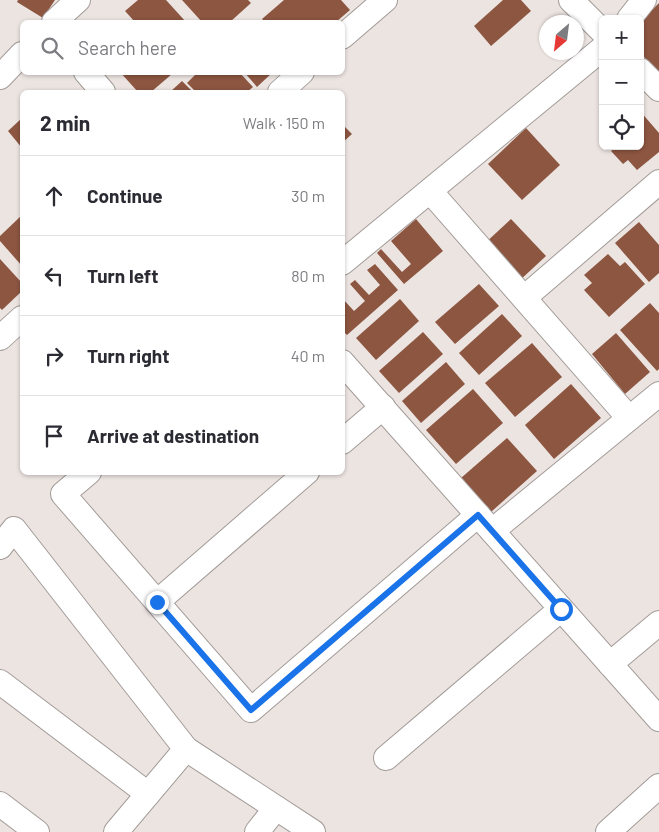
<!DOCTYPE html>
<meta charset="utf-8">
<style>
body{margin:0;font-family:Barlow,sans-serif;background:#f2f2f3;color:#2b2b33}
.controls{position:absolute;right:15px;top:15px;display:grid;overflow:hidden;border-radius:8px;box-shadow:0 1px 4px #0004}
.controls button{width:45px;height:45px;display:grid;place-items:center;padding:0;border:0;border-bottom:1px solid #e1e1e2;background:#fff;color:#2b2b33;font:25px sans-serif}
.compass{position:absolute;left:539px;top:15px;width:45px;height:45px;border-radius:50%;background:#fff;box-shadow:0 1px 4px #0004;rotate:208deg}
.stop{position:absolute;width:15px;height:15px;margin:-11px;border:4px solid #1a73e8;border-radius:50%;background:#fff}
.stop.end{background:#1a73e8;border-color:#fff;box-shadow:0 1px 5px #0008}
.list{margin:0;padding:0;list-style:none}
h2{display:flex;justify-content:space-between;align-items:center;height:65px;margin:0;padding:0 20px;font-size:21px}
h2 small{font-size:16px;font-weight:400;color:#7c7c81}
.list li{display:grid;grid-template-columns:32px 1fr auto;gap:15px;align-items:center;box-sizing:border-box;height:80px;padding:0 20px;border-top:1px solid #e1e1e2}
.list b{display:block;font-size:19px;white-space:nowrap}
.list em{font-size:16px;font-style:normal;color:#7c7c81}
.icon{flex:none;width:28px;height:28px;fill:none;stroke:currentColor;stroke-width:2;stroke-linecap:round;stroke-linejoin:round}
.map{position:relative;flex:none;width:659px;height:832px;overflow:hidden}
.search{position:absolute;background:#fff;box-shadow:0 1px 4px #0004;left:20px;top:20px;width:325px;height:55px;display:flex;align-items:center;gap:12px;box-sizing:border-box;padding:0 18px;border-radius:8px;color:#7c7c81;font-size:19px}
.panel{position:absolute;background:#fff;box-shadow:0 1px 4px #0004;left:20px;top:90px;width:325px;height:385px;border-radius:8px}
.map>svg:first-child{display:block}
.building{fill:#8d5641}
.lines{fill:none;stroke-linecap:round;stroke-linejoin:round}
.minor-casing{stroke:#a29b98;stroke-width:26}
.minor{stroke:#fff;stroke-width:24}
.route{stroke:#1a73e8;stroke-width:6}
</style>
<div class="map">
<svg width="659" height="832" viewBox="0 0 659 832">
<rect width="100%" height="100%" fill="#ece4e1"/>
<g class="building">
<path d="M18 0H55L43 18 17 2Z"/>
<path d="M138 0H166L186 22H135L125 11Z"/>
<path d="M182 0H248L251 3 230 22H202Z"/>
<path d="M284 0H341L350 10 336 22H265L262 19Z"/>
<path d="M503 0H521L531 11 491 46 474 26Z"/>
<path d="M659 3V72L640 53V22Z"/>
<path d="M120 72H171L172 74 151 92H138Z"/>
<path d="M198 72H239L253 87 247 92H196L187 83Z"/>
<path d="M244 72H273L257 87Z"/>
<path d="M182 81 193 92H170Z"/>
<path d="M640 111 659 133V152L637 170 628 160 623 164 611 151 615 148 613 146H640Z"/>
<path d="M22 118V148L8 131Z"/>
<path d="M342 124 352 134 342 143Z"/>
<path d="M526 128 560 165 522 200 488 164Z"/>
<path d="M22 215V266L0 241V236Z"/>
<path d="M416 219 443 251 404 284 377 253 381 249 402 272 411 264 391 241Z"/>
<path d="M511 219 546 256 518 282 483 245Z"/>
<path d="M639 222 659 245V273L649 282 615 243Z"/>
<path d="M608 254 620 266 625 262 645 284 609 317 584 290 592 283 584 275Z"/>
<path d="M0 259 22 283V291L2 310 0 308Z"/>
<path d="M375 264 398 290 347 335 342 330V298L354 311 365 301 350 284 355 280 369 295 380 285 367 270Z"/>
<path d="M479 284 499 306 455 344 435 322Z"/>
<path d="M400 299 419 321 376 360 356 338Z"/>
<path d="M650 303 659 313V369L657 371 620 330Z"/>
<path d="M502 314 522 336 479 375 459 353Z"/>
<path d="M423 332 443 354 399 393 379 371Z"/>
<path d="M616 333 650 372 625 394 592 354Z"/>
<path d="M532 343 562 377 515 417 485 383Z"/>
<path d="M446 362 465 384 421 423 402 401Z"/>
<path d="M571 384 601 418 554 459 525 425Z"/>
<path d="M473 389 503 423 456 464 426 430Z"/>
<path d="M507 438 537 471 491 512 461 478Z"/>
</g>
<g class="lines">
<defs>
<g id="minor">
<path d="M571 0 603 32"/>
<path d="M629 19 644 0"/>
<path d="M54 22 78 0"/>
<path d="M342 37 385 0"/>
<path d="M640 70 659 89"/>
<path d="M86 72 103 92"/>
<path d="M0 77 22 54"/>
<path d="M280 92 302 72"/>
<path d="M430 191 629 418"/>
<path d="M342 263 603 48"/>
<path d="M524 298 659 182"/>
<path d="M0 338 22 318"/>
<path d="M342 362 659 719"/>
<path d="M342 442 383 407"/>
<path d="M89 472 63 494 251 710 478 515"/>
<path d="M492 531 659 394"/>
<path d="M0 547 14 529 186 749 313 832"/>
<path d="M157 602 307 472"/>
<path d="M610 664 659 623"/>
<path d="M0 682 148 794"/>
<path d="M386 758 561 609"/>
<path d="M0 804 37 832"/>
<path d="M116 832 186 749"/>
<path d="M257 832 276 808"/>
<path d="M608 832 659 786"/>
</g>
</defs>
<use href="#minor" class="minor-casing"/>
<use href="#minor" class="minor"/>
</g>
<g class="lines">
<path class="route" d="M157 602 251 710 478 515 561 609"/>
</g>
</svg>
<div class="controls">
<button>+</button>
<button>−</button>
<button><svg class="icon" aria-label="locate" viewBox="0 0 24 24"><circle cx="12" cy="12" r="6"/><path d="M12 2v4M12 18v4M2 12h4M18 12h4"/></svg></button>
</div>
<svg class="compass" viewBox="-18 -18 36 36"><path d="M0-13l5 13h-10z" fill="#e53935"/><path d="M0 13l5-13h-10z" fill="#7c7c81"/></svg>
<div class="stop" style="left:561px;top:609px"></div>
<div class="stop end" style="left:157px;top:602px"></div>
<div class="search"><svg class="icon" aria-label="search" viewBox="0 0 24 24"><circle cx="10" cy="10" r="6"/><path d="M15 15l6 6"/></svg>Search here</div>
<section class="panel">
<h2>2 min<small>Walk · 150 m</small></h2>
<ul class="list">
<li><svg class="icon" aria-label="ahead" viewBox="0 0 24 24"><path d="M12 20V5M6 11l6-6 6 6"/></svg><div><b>Continue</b></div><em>30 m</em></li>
<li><svg class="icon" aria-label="left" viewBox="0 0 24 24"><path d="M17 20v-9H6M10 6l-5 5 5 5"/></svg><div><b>Turn left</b></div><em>80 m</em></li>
<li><svg class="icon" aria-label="right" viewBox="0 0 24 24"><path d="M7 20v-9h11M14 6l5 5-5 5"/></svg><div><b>Turn right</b></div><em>40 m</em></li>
<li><svg class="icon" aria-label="arrive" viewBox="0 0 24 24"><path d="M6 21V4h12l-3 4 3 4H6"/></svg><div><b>Arrive at destination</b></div></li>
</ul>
</section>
</div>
